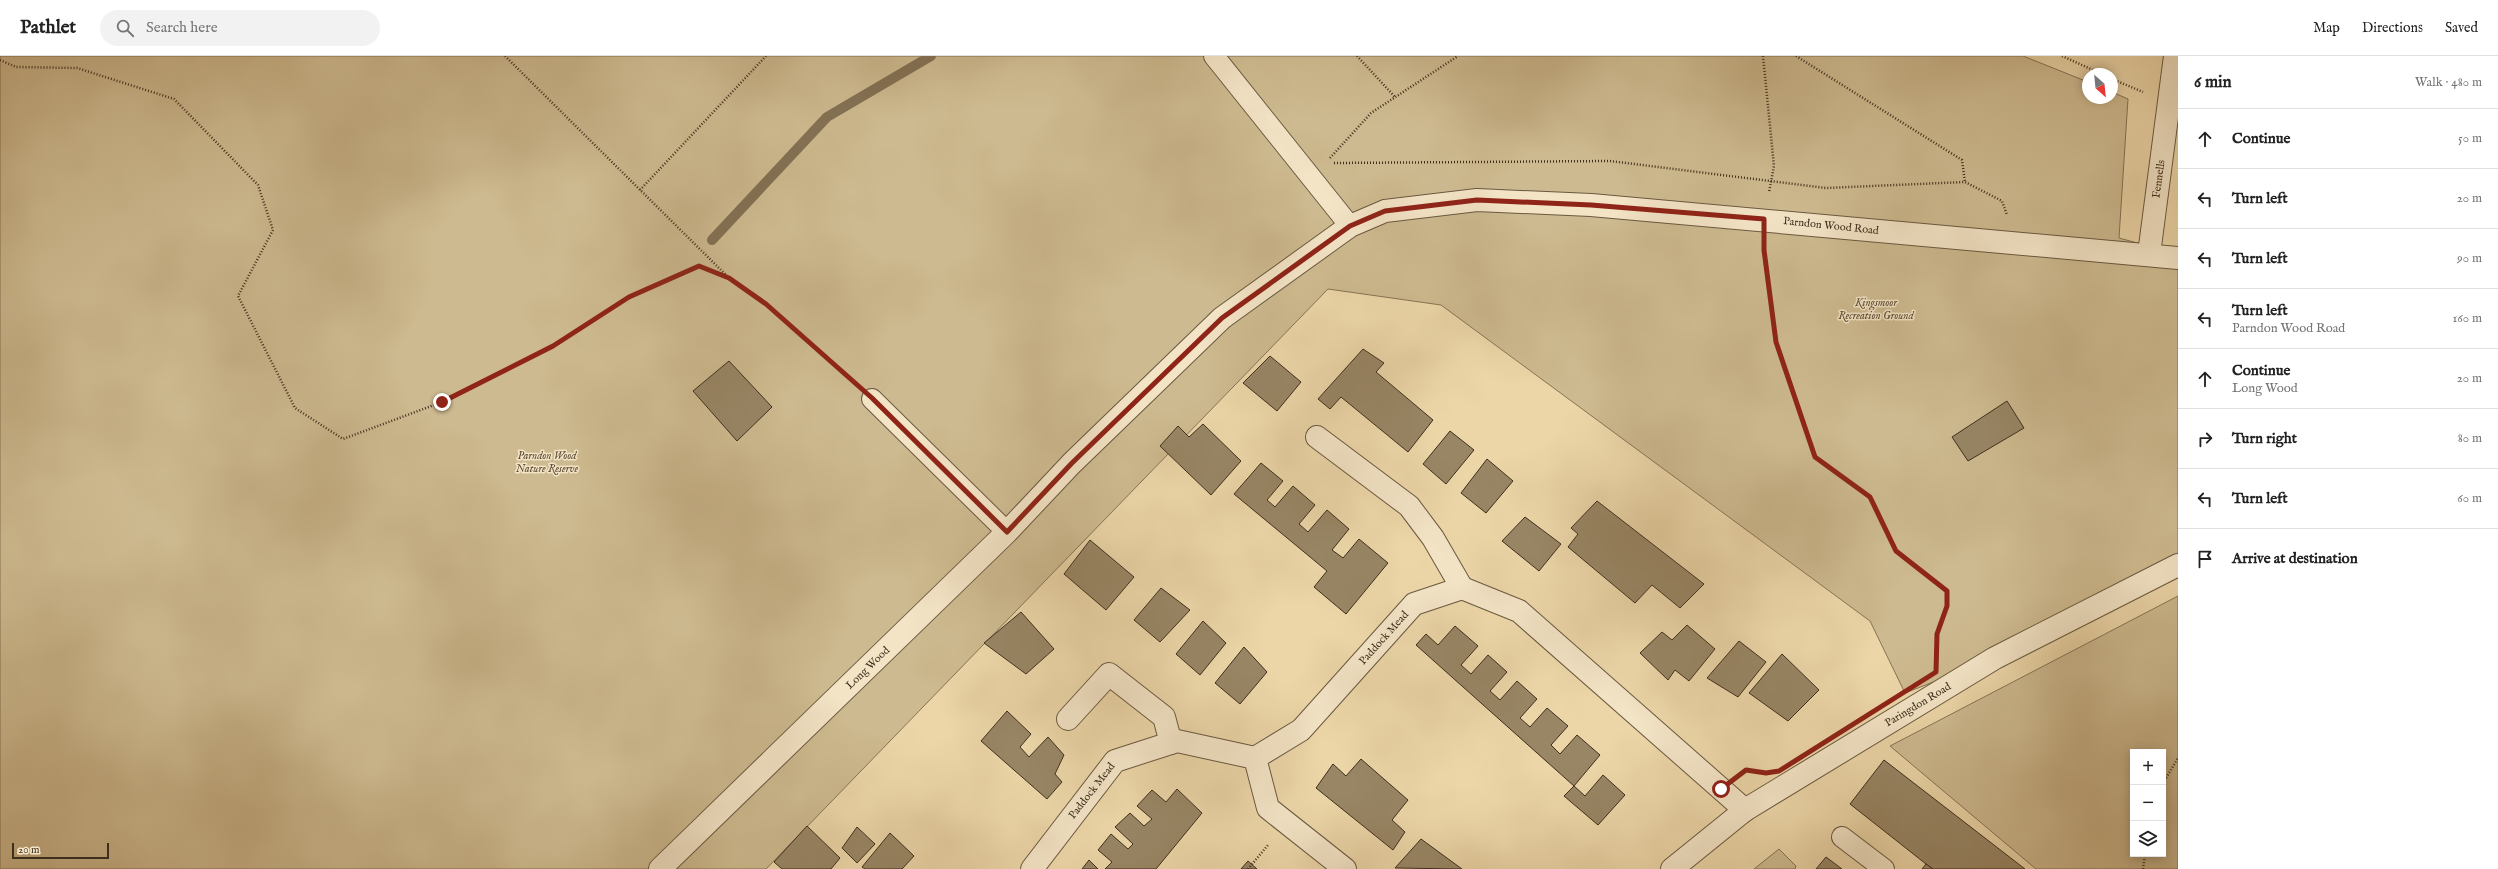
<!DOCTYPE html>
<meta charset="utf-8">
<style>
body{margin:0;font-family:"IM FELL English",serif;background:#f2f2f2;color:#222}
.controls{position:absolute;right:12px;bottom:12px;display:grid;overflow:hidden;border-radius:0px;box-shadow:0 2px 10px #0003}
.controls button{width:36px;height:36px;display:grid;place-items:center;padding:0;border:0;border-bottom:1px solid #e0e0e0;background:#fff;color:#222;font:20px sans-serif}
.compass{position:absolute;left:2082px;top:12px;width:36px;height:36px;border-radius:50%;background:#fff;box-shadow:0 2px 10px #0003;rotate:153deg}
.scale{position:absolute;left:12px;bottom:10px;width:97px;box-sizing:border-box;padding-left:4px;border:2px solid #3e2f1d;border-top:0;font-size:11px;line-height:14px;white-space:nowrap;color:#3e2f1d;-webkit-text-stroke:3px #f3e4c6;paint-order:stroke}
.stop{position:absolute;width:12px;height:12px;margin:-9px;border:3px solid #8f2418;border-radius:50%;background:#fff}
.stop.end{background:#8f2418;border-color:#fff;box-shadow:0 1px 4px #0008}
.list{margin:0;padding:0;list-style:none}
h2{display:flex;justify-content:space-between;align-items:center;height:52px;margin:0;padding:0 16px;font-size:17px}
h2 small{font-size:13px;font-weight:400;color:#767676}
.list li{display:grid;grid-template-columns:26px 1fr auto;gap:12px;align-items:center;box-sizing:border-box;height:60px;padding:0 16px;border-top:1px solid #e0e0e0}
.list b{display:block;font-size:15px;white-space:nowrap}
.list p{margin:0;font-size:13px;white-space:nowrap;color:#767676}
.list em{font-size:13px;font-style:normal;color:#767676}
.icon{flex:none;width:22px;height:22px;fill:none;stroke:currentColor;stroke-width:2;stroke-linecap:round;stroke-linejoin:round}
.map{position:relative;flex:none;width:2178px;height:813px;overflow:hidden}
header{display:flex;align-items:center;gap:24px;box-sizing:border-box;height:56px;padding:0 20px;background:#fff;border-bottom:1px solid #e0e0e0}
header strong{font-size:19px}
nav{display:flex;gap:22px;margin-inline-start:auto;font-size:14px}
.search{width:280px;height:36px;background:#f2f2f2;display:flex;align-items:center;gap:10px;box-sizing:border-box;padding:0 14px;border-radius:22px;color:#767676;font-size:15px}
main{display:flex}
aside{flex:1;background:#fff}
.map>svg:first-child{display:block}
.green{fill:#ceba90;stroke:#867456;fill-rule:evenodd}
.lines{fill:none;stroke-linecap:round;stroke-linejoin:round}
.stream{stroke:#837154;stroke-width:10}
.building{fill:#988665;stroke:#3e2f1d}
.lane-casing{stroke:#6a5940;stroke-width:22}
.street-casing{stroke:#6a5940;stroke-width:24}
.path{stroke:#3e2f1d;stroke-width:2.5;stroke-dasharray:1 2;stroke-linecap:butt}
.lane{stroke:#f3e4c6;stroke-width:20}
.street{stroke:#f3e4c6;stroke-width:22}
.route{stroke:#8f2418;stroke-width:5}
.labels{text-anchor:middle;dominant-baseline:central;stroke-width:3;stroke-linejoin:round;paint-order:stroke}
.street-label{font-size:11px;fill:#3e2f1d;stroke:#f3e4c6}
.park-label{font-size:11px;font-style:italic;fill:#5b4b34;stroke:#f3e4c6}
</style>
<header>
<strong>Pathlet</strong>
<div class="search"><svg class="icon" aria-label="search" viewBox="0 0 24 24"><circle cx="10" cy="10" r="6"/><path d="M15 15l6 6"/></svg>Search here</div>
<nav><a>Map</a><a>Directions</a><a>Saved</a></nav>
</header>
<main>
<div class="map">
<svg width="2178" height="813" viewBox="0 0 2178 813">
<rect width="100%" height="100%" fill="#ecd6a8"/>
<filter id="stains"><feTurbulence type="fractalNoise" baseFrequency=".005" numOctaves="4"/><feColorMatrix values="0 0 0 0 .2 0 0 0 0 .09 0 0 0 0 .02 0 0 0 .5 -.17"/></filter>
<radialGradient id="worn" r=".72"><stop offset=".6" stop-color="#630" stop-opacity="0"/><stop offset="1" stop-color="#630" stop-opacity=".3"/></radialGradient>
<g class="green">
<path d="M0 0H2023L2088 26V42H2112V36L2128 43 2119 182 2178 198V509L1995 602 1905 637 1870 565 1441 249 1328 233 766 813H0Z"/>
<path d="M2178 540V813H2036L1890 690ZM2133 696H2163V798H2133Z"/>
<path d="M1779 793 1796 810 1795 813H1754Z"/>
</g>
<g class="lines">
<path class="stream" d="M712 184 827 61 931 0"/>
</g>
<g class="building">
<path d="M1363 293 1384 307 1376 316 1433 364 1408 396 1341 341 1330 353 1318 343Z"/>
<path d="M1270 300 1301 326 1277 355 1243 327Z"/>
<path d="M729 305 772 351 737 385 693 335Z"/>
<path d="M2007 345 2024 372 1968 405 1952 381Z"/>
<path d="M1203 368 1241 405 1211 439 1160 390 1178 370 1189 381Z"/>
<path d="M1450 375 1474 394 1446 428 1423 408Z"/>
<path d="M1487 403 1513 425 1486 457 1461 437Z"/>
<path d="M1261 407 1283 425 1267 444 1275 451 1293 430 1315 449 1299 468 1308 476 1327 454 1349 473 1332 494 1343 502 1359 483 1388 507 1346 558 1314 531 1327 515 1234 438Z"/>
<path d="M1597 445 1704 528 1680 552 1652 529 1635 547 1568 491 1578 478 1571 472Z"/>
<path d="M1525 461 1561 488 1539 515 1502 485Z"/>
<path d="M1090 484 1134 521 1106 554 1064 518Z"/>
<path d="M1161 532 1190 554 1160 586 1134 564Z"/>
<path d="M1021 556 1054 593 1026 618 984 587Z"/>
<path d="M1203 565 1226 587 1200 619 1176 598Z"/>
<path d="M1687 569 1715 593 1689 625 1675 614 1668 624 1640 597 1662 576 1672 584Z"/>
<path d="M1455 570 1478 590 1461 609 1471 618 1488 599 1507 616 1490 635 1500 644 1517 625 1537 643 1520 662 1530 671 1547 652 1568 670 1551 689 1560 698 1577 679 1600 699 1574 730 1416 589 1426 578 1438 589Z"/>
<path d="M1739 585 1766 606 1738 641 1707 622Z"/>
<path d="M1244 591 1267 616 1240 648 1215 627Z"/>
<path d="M1782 598 1819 634 1788 665 1749 637Z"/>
<path d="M1007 655 1031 678 1020 691 1029 701 1048 681 1064 699 1055 718 1062 726 1047 743 981 685Z"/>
<path d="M1361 703 1408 744 1392 764 1405 776 1393 794 1316 732 1333 708 1346 720Z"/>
<path d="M1884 704 2025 813H1933L1926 808 1850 748Z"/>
<path d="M1603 719 1625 739 1598 769 1564 740 1574 730 1585 740Z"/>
<path d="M1177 733 1202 757 1156 813H1105L1112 806 1098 794 1111 778 1128 793 1133 788 1115 771 1130 757 1144 770 1152 763 1137 750 1152 734 1166 746Z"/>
<path d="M807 770 840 802 831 813H782L774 806Z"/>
<path d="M857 771 875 788 857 807 842 792Z"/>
<path d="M890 777 914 800 902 813H865L862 811Z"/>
<path d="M1421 783 1462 813 1395 812Z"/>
<path d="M1826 801 1842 813H1816Z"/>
<path d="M1089 804 1098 813H1082Z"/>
<path d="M1248 805 1257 813H1241Z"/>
<path d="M1926 808 1933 813H1922Z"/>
</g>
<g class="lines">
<defs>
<g id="lane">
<path d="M1214 0 1350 170"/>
<path d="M872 343 1007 476"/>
<path d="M1842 781 1884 813"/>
</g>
<g id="street">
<path d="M2149 198 2175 0"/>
<path d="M1317 381 1409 450 1433 482 1462 532"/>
<path d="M1068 663 1109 618 1164 661 1171 687"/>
<path d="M1255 702 1268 752 1345 813"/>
<path d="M660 813 1007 476 1072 407 1222 262 1350 170 1385 155 1477 144 1591 149 2178 202"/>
<path d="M1032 813 1115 705 1177 685 1255 702 1301 674 1414 548 1462 532 1519 555 1745 754"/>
<path d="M1672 813 1745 754 1995 602 2178 509"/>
</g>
</defs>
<use href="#lane" class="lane-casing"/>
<use href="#street" class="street-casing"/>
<g class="path">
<path d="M505 0 727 220"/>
<path d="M1357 0 1395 41"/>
<path d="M1763 0 1774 110 1769 136"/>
<path d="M1796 0 1962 104 1965 126"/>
<path d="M2062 0 2102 18"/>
<path d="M0 4 16 11 77 12 174 43 258 129 273 174 238 240 295 352 343 383 442 346 553 290 629 241 699 210 729 222 766 248 852 325"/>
<path d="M2112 23 2143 36"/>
<path d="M1330 102 1371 57 1458 0"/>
<path d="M1334 107 1610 105 1826 132 1965 126 2002 145 2007 159"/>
<path d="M640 134 766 0"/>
<path d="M1764 193 1776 286 1815 401 1870 441 1896 495 1947 535V550L1937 578 1936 605"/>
<path d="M2163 727 2178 702"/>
<path d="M1248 813 1268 789"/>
<path d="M2143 813 2145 798"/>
</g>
<use href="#lane" class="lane"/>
<use href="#street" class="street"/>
</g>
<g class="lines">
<path class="route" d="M442 346 553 290 629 241 699 210 729 222 766 248 872 342 1007 476 1072 407 1222 262 1350 170 1385 155 1477 144 1591 149 1764 163V194L1776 286 1815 401 1870 441 1896 495 1947 535V550L1937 578 1936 616 1779 715 1766 717 1746 714 1721 733"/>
</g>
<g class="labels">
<g class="street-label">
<text transform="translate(2159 123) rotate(-82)">Fennells</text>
<text transform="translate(1831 170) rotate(6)">Parndon Wood Road</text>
<text transform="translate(1384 582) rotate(-48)">Paddock Mead</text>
<text transform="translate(868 612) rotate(-44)">Long Wood</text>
<text transform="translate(1918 649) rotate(-31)">Paringdon Road</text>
<text transform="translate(1092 735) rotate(-52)">Paddock Mead</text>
</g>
<g class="park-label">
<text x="1876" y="247">Kingsmoor<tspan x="1876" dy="13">Recreation Ground</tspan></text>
<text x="547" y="400">Parndon Wood<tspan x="547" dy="13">Nature Reserve</tspan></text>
</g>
</g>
<rect width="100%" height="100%" filter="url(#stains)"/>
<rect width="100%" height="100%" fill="url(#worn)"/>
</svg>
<div class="controls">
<button>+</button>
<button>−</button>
<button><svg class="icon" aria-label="layers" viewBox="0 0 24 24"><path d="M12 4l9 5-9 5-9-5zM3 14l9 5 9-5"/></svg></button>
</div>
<svg class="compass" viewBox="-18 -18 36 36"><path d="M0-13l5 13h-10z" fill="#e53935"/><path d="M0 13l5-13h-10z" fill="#767676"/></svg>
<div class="scale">20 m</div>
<div class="stop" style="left:1721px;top:733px"></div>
<div class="stop end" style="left:442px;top:346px"></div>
</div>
<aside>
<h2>6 min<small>Walk · 480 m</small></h2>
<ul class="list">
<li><svg class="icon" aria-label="ahead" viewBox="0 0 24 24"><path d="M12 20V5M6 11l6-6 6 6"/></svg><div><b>Continue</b></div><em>50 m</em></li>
<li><svg class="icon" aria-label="left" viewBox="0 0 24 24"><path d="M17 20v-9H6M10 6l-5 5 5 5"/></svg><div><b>Turn left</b></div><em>20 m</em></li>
<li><svg class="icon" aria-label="left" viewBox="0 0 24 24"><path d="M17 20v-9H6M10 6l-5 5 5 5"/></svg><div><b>Turn left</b></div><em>90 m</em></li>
<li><svg class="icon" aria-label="left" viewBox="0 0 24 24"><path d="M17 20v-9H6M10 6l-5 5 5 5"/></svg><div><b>Turn left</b><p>Parndon Wood Road</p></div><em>160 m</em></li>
<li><svg class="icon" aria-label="ahead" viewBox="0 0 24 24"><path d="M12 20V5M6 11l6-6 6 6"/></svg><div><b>Continue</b><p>Long Wood</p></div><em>20 m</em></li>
<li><svg class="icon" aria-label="right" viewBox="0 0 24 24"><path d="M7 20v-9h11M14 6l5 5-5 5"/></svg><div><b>Turn right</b></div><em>80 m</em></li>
<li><svg class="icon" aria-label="left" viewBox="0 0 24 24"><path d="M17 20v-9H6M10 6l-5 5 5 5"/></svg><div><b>Turn left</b></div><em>60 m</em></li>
<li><svg class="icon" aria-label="arrive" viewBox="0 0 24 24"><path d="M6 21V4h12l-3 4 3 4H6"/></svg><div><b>Arrive at destination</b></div></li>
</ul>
</aside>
</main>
